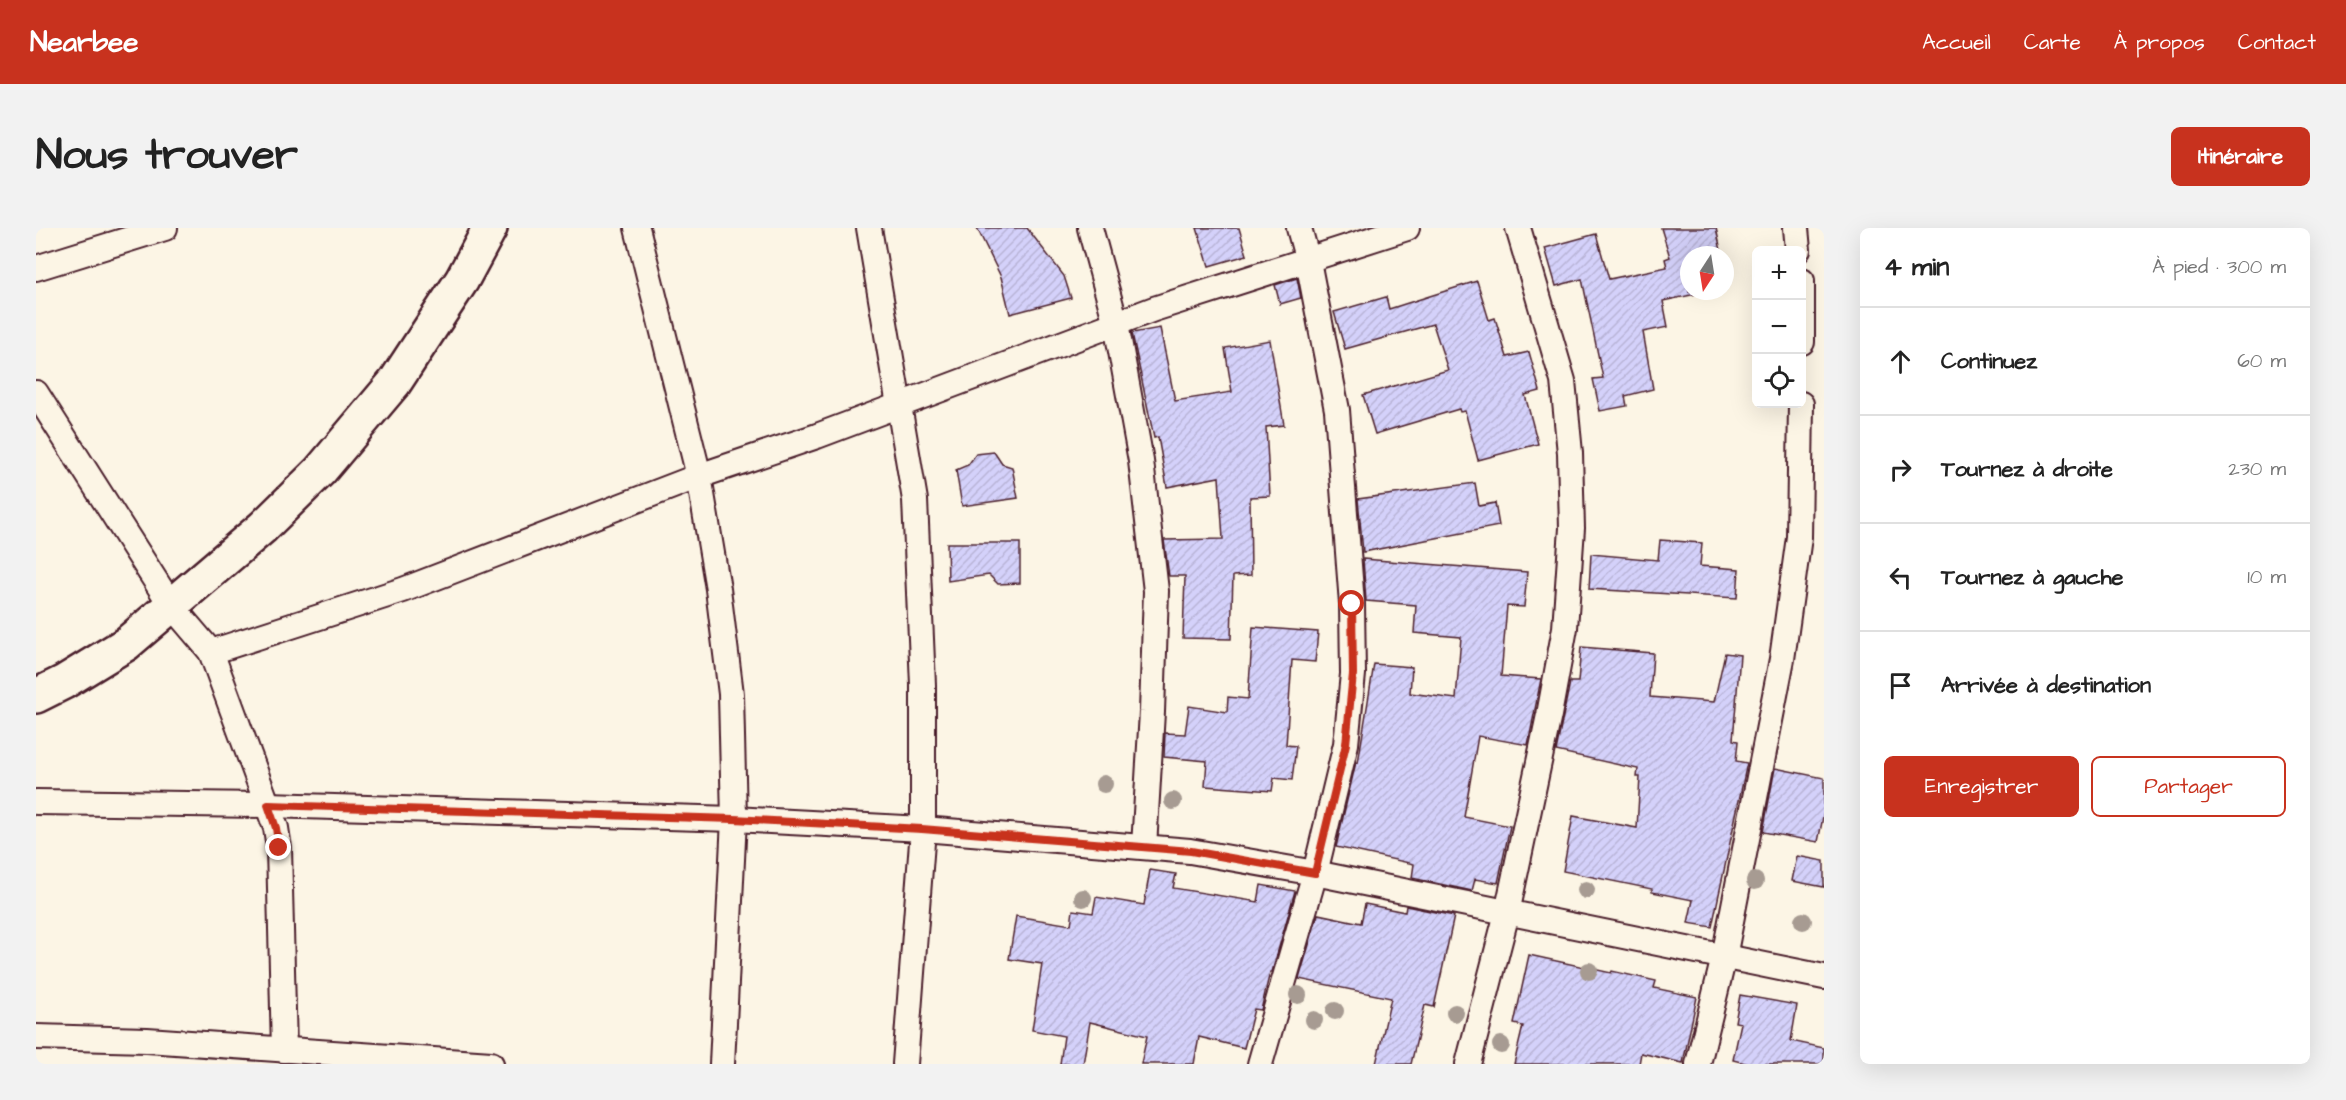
<!DOCTYPE html>
<html lang="fr">
<meta charset="utf-8">
<style>
body{margin:0;font-family:"Architects Daughter",sans-serif;background:#f2f2f2;color:#222}
.controls{position:absolute;right:18px;top:18px;display:grid;overflow:hidden;border-radius:9px;box-shadow:0 6px 24px #0002}
.controls button{width:54px;height:54px;display:grid;place-items:center;padding:0;border:0;border-bottom:2px solid #e0e0e0;background:#fff;color:#222;font:30px sans-serif}
.compass{position:absolute;left:1644px;top:18px;width:54px;height:54px;border-radius:50%;background:#fff;box-shadow:0 6px 24px #0002;rotate:192deg}
.stop{position:absolute;width:18px;height:18px;margin:-14px;border:4px solid #c8321e;border-radius:50%;background:#fff}
.stop.end{background:#c8321e;border-color:#fff;box-shadow:0 2px 6px #0008}
.list{margin:0;padding:0;list-style:none}
h2{display:flex;justify-content:space-between;align-items:center;height:78px;margin:0;padding:0 24px;font-size:26px}
h2 small{font-size:20px;font-weight:400;color:#767676}
.list li{display:grid;grid-template-columns:39px 1fr auto;gap:18px;align-items:center;box-sizing:border-box;height:108px;padding:0 24px;border-top:2px solid #e0e0e0}
.list b{display:block;font-size:22px;white-space:nowrap}
.list em{font-size:20px;font-style:normal;color:#767676}
.actions{display:flex;gap:12px;padding:18px 24px}
.actions a{flex:1;padding:14px 0;border:2px solid #c8321e;border-radius:9px;text-align:center;font-size:21px;color:#c8321e}
.actions .main{background:#c8321e;color:#fff}
.icon{flex:none;width:33px;height:33px;fill:none;stroke:currentColor;stroke-width:2;stroke-linecap:round;stroke-linejoin:round}
.map{position:relative;flex:none;width:1788px;height:836px;overflow:hidden;border-radius:9px}
header{display:flex;align-items:center;gap:36px;box-sizing:border-box;height:84px;padding:0 30px;background:#c8321e;color:#fff}
header strong{font-size:28px}
nav{display:flex;gap:33px;margin-inline-start:auto;font-size:21px}
.intro{display:flex;align-items:center;justify-content:space-between;box-sizing:border-box;height:144px;padding:0 36px}
h1{margin:0;font-size:42px}
.button{padding:15px 27px;border-radius:9px;background:#c8321e;color:#fff;font-size:21px;font-weight:700}
main{display:flex;gap:36px;padding:0 36px}
aside{flex:1;background:#fff;border-radius:9px;box-shadow:0 6px 24px #0002}
.map>svg:first-child{display:block}
.building{fill:url(#building-hatch);stroke:#4a1f2b;stroke-width:1.5}
.lines{fill:none;stroke-linecap:round;stroke-linejoin:round}
.street-casing{stroke:#4a1f2b;stroke-width:28}
.primary-casing{stroke:#4a1f2b;stroke-width:38}
.street{stroke:#fcf5e5;stroke-width:24}
.primary{stroke:#fcf5e5;stroke-width:33}
.tree{fill:#a79b92}
.route{stroke:#c8321e;stroke-width:8}
</style>
<header>
<strong>Nearbee</strong>
<nav><a>Accueil</a><a>Carte</a><a>À propos</a><a>Contact</a></nav>
</header>
<div class="intro"><h1>Nous trouver</h1><a class="button">Itinéraire</a></div>
<main>
<div class="map">
<svg width="1788" height="836" viewBox="0 0 1788 836">
<defs>
<pattern id="building-hatch" width="6" height="6" patternUnits="userSpaceOnUse" patternTransform="scale(1.5)"><rect width="6" height="6" fill="#d4d1fa"/><path d="M-1 1l2-2M0 6l6-6M5 7l2-2" fill="none" stroke="#b8b3d6"/></pattern>
</defs>
<rect width="100%" height="100%" fill="#fcf5e5"/>
<filter id="ink" filterUnits="userSpaceOnUse"><feTurbulence type="fractalNoise" baseFrequency=".0167" numOctaves="2"/><feDisplacementMap in="SourceGraphic" scale="12" xChannelSelector="R" yChannelSelector="G"/><feConvolveMatrix kernelMatrix="1 2 1 2 8 2 1 2 1" color-interpolation-filters="sRGB"/></filter>
<g filter="url(#ink)">
<g class="building">
<path d="M941 0H991L1028 48 1035 70 974 86 965 49Z"/>
<path d="M1161 0H1203L1211 27 1173 38Z"/>
<path d="M1625 0H1680L1686 27H1653V63H1674L1627 73 1632 99 1607 104 1617 161 1589 168 1591 178 1564 183 1557 151 1567 150 1546 51 1520 58 1509 20 1560 6 1573 51 1631 39 1629 31 1634 29Z"/>
<path d="M1261 50 1265 70 1244 76 1239 57Z"/>
<path d="M1441 53 1453 92 1459 90 1471 129 1493 124 1504 163 1489 167 1502 216 1442 232 1429 183 1424 184 1423 181 1339 206 1327 167 1412 142 1397 96 1309 121 1298 84 1350 69 1353 81Z"/>
<path d="M1124 100 1139 173 1196 164 1189 120 1234 112 1248 197 1230 199 1234 268 1214 269 1215 347 1197 348 1195 411 1147 410 1149 348H1133L1128 312 1187 311 1183 249 1131 259 1122 209 1118 210 1096 105Z"/>
<path d="M958 224 966 236 976 239 982 270 926 278 920 242 932 237 940 226Z"/>
<path d="M1439 255 1443 278 1459 275 1463 298 1327 324 1322 271Z"/>
<path d="M1624 312 1666 315 1664 338 1703 341 1701 370 1553 361 1555 326 1622 332Z"/>
<path d="M911 315H984V355L962 356 953 347 912 353Z"/>
<path d="M1327 331 1491 344 1488 379 1471 378 1465 448 1505 451 1492 517 1442 508 1428 589 1474 598 1462 655 1439 651 1436 663 1376 650 1378 636 1300 619 1320 534 1322 535 1338 436 1376 439 1374 465 1420 471 1425 409 1378 405 1380 377 1330 373Z"/>
<path d="M1217 399 1282 404 1279 434 1256 432 1250 517 1260 518 1256 552 1238 550 1236 563 1169 558 1171 533 1128 529 1129 505 1149 506 1153 478 1191 484 1192 469 1212 471Z"/>
<path d="M1545 419 1617 425 1614 469 1678 474 1689 425 1704 427 1697 512 1702 513 1700 533 1711 535 1676 699 1652 695 1657 672 1616 664V661L1527 643 1537 588 1601 600 1604 549H1601L1602 541 1520 523 1534 454H1542Z"/>
<path d="M1739 540 1788 550V584L1782 614 1727 604Z"/>
<path d="M1761 628 1788 633V659L1756 653Z"/>
<path d="M1114 642 1140 646 1137 660 1222 674 1225 657 1259 663 1236 744H1234L1225 782 1218 781 1208 820 1163 809 1158 836H1105L1111 808 1054 794 1047 836H1024L1028 808 996 802 1006 736 973 731 980 688 1035 697 1037 682 1057 685 1060 669 1108 677Z"/>
<path d="M1329 676 1369 684 1370 678 1418 688 1398 779 1389 777 1375 836H1340L1355 770 1263 751 1282 686 1325 695Z"/>
<path d="M1493 727 1575 745 1576 743 1620 753 1618 760 1661 769 1647 835 1605 825 1603 836H1478L1487 798 1478 796Z"/>
<path d="M1704 767 1761 777 1755 813 1788 820V836H1713L1697 832 1705 795 1699 794Z"/>
</g>
<g class="lines">
<defs>
<g id="street">
<path d="M601 0 663 248 682 361 695 466 698 591 686 836"/>
<path d="M833 0 879 272 887 457V601L869 836"/>
<path d="M1054 0 1080 96 1105 233 1120 363 1116 484 1108 619"/>
<path d="M1760 0 1762 22"/>
<path d="M0 40 129 0"/>
<path d="M1766 53V114"/>
<path d="M0 165 135 377 175 424 240 600 243 620 248 822"/>
<path d="M175 424 367 362 663 248 781 208 1118 81 1371 0"/>
<path d="M0 574 232 577 698 591 887 601 1154 623 1279 645 1788 749"/>
<path d="M0 809 111 812 455 836"/>
<path d="M1224 836 1279 645 1310 516 1317 446 1316 376 1301 182 1272 33 1263 0"/>
<path d="M1432 836 1471 685 1513 487 1529 400 1536 300 1534 225 1527 153 1482 0"/>
<path d="M1662 836 1688 729 1746 431 1763 309 1765 176"/>
</g>
<path id="primary" d="M0 468 28 454 90 416 227 299 284 243 359 154 426 52 454 0"/>
</defs>
<use href="#street" class="street-casing"/>
<use href="#primary" class="primary-casing"/>
<use href="#street" class="street"/>
<use href="#primary" class="primary"/>
</g>
<g class="tree">
<circle cx="1068" cy="556" r="9"/>
<circle cx="1137" cy="573" r="9"/>
<circle cx="1719" cy="653" r="9"/>
<circle cx="1550" cy="662" r="9"/>
<circle cx="1047" cy="670" r="9"/>
<circle cx="1767" cy="693" r="9"/>
<circle cx="1553" cy="743" r="9"/>
<circle cx="1262" cy="767" r="9"/>
<circle cx="1299" cy="783" r="9"/>
<circle cx="1419" cy="785" r="9"/>
<circle cx="1278" cy="792" r="9"/>
<circle cx="1465" cy="817" r="9"/>
</g>
</g>
<g class="lines" filter="url(#ink)">
<path class="route" d="M243 620 240 600 232 577 698 591 886 601 1155 623 1279 645 1310 516 1317 446 1316 376"/>
</g>
</svg>
<div class="controls">
<button>+</button>
<button>−</button>
<button><svg class="icon" aria-label="locate" viewBox="0 0 24 24"><circle cx="12" cy="12" r="6"/><path d="M12 2v4M12 18v4M2 12h4M18 12h4"/></svg></button>
</div>
<svg class="compass" viewBox="-18 -18 36 36"><path d="M0-13l5 13h-10z" fill="#e53935"/><path d="M0 13l5-13h-10z" fill="#767676"/></svg>
<div class="stop" style="left:1316px;top:376px"></div>
<div class="stop end" style="left:243px;top:620px"></div>
</div>
<aside>
<h2>4 min<small>À pied · 300 m</small></h2>
<ul class="list">
<li><svg class="icon" aria-label="ahead" viewBox="0 0 24 24"><path d="M12 20V5M6 11l6-6 6 6"/></svg><div><b>Continuez</b></div><em>60 m</em></li>
<li><svg class="icon" aria-label="right" viewBox="0 0 24 24"><path d="M7 20v-9h11M14 6l5 5-5 5"/></svg><div><b>Tournez à droite</b></div><em>230 m</em></li>
<li><svg class="icon" aria-label="left" viewBox="0 0 24 24"><path d="M17 20v-9H6M10 6l-5 5 5 5"/></svg><div><b>Tournez à gauche</b></div><em>10 m</em></li>
<li><svg class="icon" aria-label="arrive" viewBox="0 0 24 24"><path d="M6 21V4h12l-3 4 3 4H6"/></svg><div><b>Arrivée à destination</b></div></li>
</ul>
<div class="actions"><a class="main">Enregistrer</a><a>Partager</a></div>
</aside>
</main>
